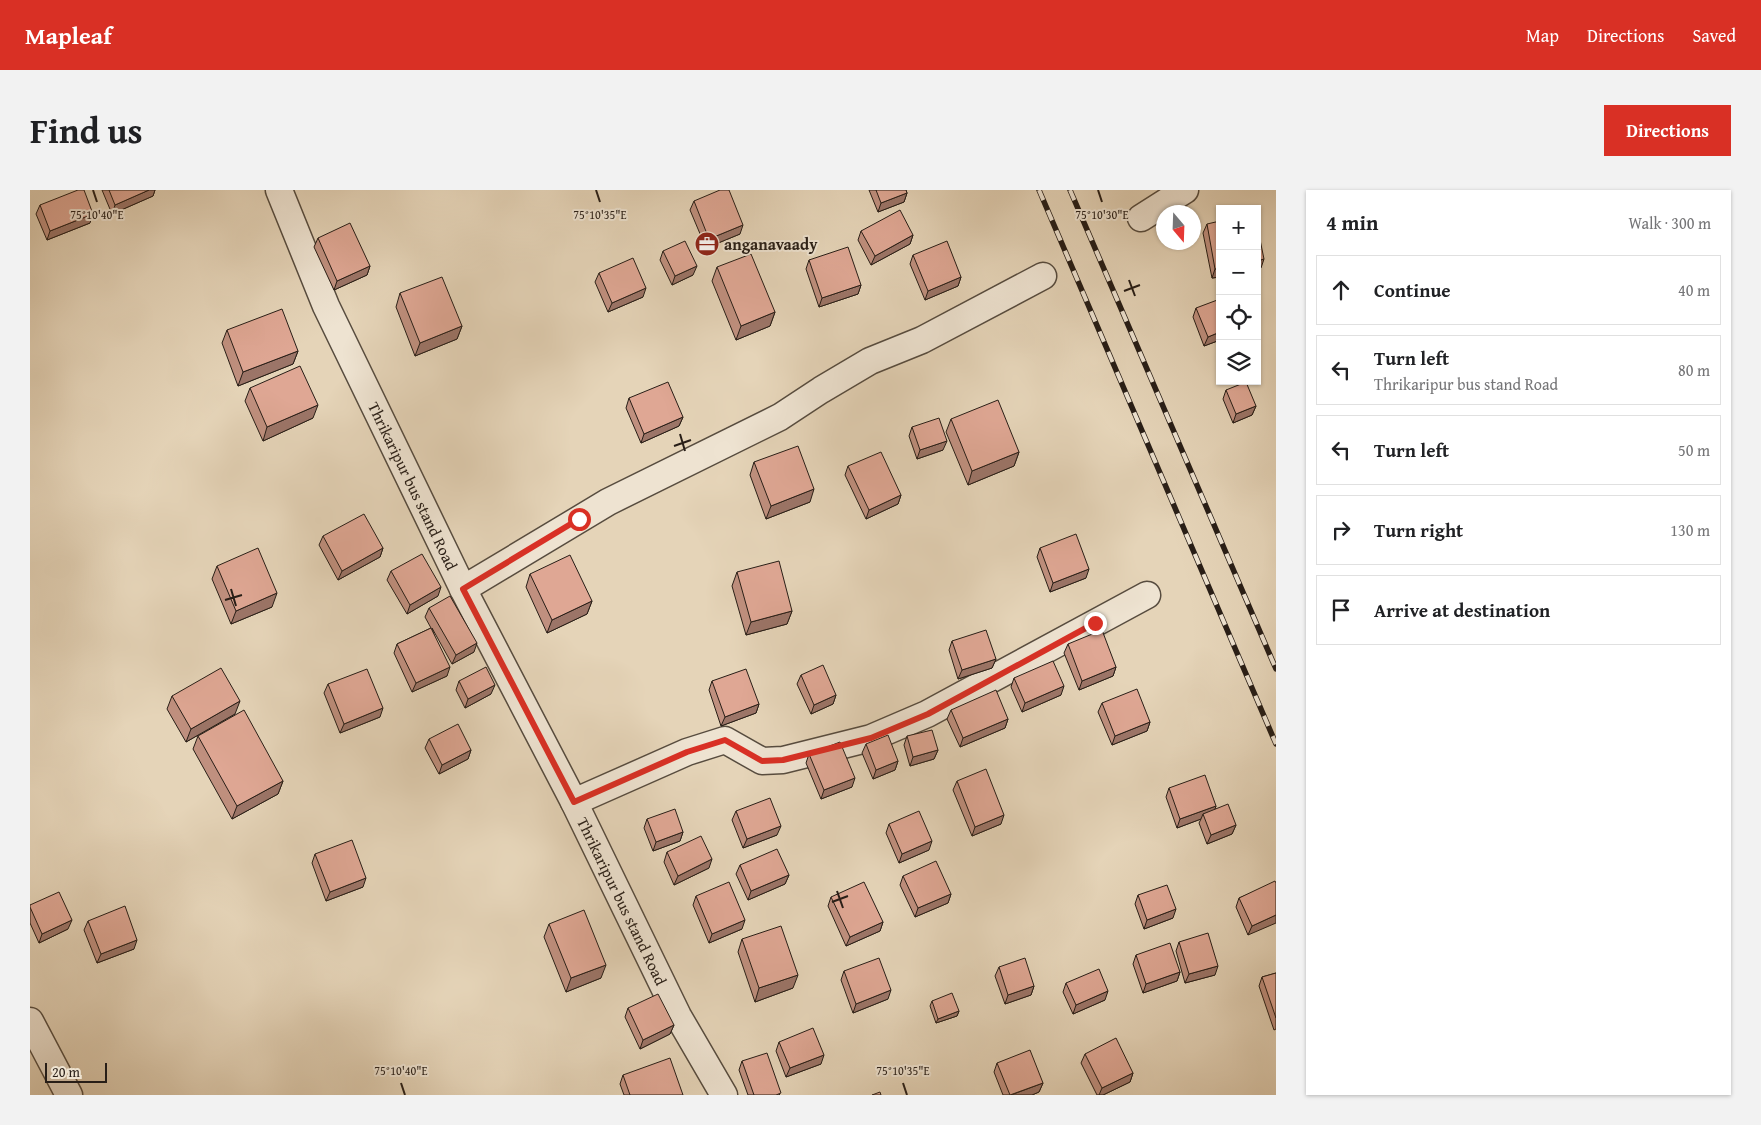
<!DOCTYPE html>
<meta charset="utf-8">
<style>
body{margin:0;font-family:"Gentium Book Plus",serif;background:#f2f2f2;color:#202124}
.controls{position:absolute;right:15px;top:15px;display:grid;overflow:hidden;border-radius:0px;box-shadow:0 1px 4px #0004}
.controls button{width:45px;height:45px;display:grid;place-items:center;padding:0;border:0;border-bottom:1px solid #e0e0e0;background:#fff;color:#202124;font:25px sans-serif}
.compass{position:absolute;left:1126px;top:15px;width:45px;height:45px;border-radius:50%;background:#fff;box-shadow:0 1px 4px #0004;rotate:161deg}
.scale{position:absolute;left:15px;bottom:12px;width:62px;box-sizing:border-box;padding-left:5px;border:2px solid #281e17;border-top:0;font-size:14px;line-height:18px;white-space:nowrap;color:#281e17;-webkit-text-stroke:4px #eee3d1;paint-order:stroke}
.stop{position:absolute;width:15px;height:15px;margin:-11px;border:4px solid #d93025;border-radius:50%;background:#fff}
.stop.end{background:#d93025;border-color:#fff;box-shadow:0 1px 5px #0008}
.list{margin:0;padding:0;list-style:none}
h2{display:flex;justify-content:space-between;align-items:center;height:65px;margin:0;padding:0 20px;font-size:21px}
h2 small{font-size:16px;font-weight:400;color:#757577}
.list li{display:grid;grid-template-columns:32px 1fr auto;gap:15px;align-items:center;box-sizing:border-box;height:70px;margin:0 10px 10px;padding:0 10px;border:1px solid #e0e0e0;border-radius:0px}
.list b{display:block;font-size:19px;white-space:nowrap}
.list p{margin:0;font-size:16px;white-space:nowrap;color:#757577}
.list em{font-size:16px;font-style:normal;color:#757577}
.icon{flex:none;width:28px;height:28px;fill:none;stroke:currentColor;stroke-width:2;stroke-linecap:round;stroke-linejoin:round}
.map{position:relative;flex:none;width:1246px;height:905px;overflow:hidden;border-radius:0px}
header{display:flex;align-items:center;gap:30px;box-sizing:border-box;height:70px;padding:0 25px;background:#d93025;color:#fff}
header strong{font-size:24px}
nav{display:flex;gap:28px;margin-inline-start:auto;font-size:18px}
.intro{display:flex;align-items:center;justify-content:space-between;box-sizing:border-box;height:120px;padding:0 30px}
h1{margin:0;font-size:35px}
.button{padding:12px 22px;border-radius:0px;background:#d93025;color:#fff;font-size:18px;font-weight:700}
main{display:flex;gap:30px;padding:0 30px}
aside{flex:1;background:#fff;border-radius:0px;box-shadow:0 1px 4px #0004}
.map>svg:first-child{display:block}
.lines{fill:none;stroke-linecap:round;stroke-linejoin:round}
.minor-casing{stroke:#574c3f;stroke-width:29}
.minor{stroke:#eee3d1;stroke-width:26}
.rail-casing{stroke:#281e17;stroke-width:5.5}
.rail{stroke:#eee3d1;stroke-width:4;stroke-dasharray:11;stroke-linecap:butt}
.wall{fill:#c0907f;stroke:#281e17}
.shaded-wall{fill:#9c7568;stroke:#281e17}
.building{fill:#dfa794;stroke:#281e17}
.route{stroke:#d93025;stroke-width:6}
.ticks{fill:none;stroke:#281e17;stroke-width:2}
.labels{text-anchor:middle;dominant-baseline:central;stroke-width:4;stroke-linejoin:round;paint-order:stroke}
.poi-label{font-size:16px;font-weight:bold;fill:#281e17;stroke:#eee3d1;text-anchor:start}
.street-label{font-size:16px;fill:#281e17;stroke:#eee3d1}
.ticks-label{font-size:12px;text-anchor:middle;fill:#281e17;stroke:#eee3d1;stroke-width:4;stroke-linejoin:round;paint-order:stroke}
</style>
<header>
<strong>Mapleaf</strong>
<nav><a>Map</a><a>Directions</a><a>Saved</a></nav>
</header>
<div class="intro"><h1>Find us</h1><a class="button">Directions</a></div>
<main>
<div class="map">
<svg width="1246" height="905" viewBox="0 0 1246 905">
<rect width="100%" height="100%" fill="#e5d4b8"/>
<filter id="stains"><feTurbulence type="fractalNoise" baseFrequency=".004" numOctaves="4"/><feColorMatrix values="0 0 0 0 .2 0 0 0 0 .09 0 0 0 0 .02 0 0 0 .5 -.17"/></filter>
<radialGradient id="worn" r=".72"><stop offset=".6" stop-color="#630" stop-opacity="0"/><stop offset="1" stop-color="#630" stop-opacity=".3"/></radialGradient>
<g class="lines">
<defs>
<g id="minor">
<path id="s1" d="M249 0 296 116 433 399 544 612 648 826 694 905"/>
<path d="M1111 28 1155 0"/>
<path d="M433 399 578 312 750 227 791 200 840 171 892 150 1013 86"/>
<path d="M544 612 657 562 695 550 732 571 753 570 841 548 897 524 1117 405"/>
<path d="M0 831 39 905"/>
</g>
</defs>
<use href="#minor" class="minor-casing"/>
<use href="#minor" class="minor"/>
<defs>
<g id="rail">
<path d="M1009 0 1246 554"/>
<path d="M1040 0 1246 479"/>
</g>
</defs>
<use href="#rail" class="rail-casing"/>
<use href="#rail" class="rail"/>
</g>
<g class="wall">
<path d="M72 0H125L123 6 82 24Z"/>
<path d="M839 0H876L877 3 874 12 848 22Z"/>
<path d="M664 11 710 44 676 58 660 20Z"/>
<path d="M10 15 60 33 17 50 6 24Z"/>
<path d="M1177 34 1190 87 1182 88 1173 43Z"/>
<path d="M831 41 883 45 880 54 841 75 828 50Z"/>
<path d="M288 48 340 76 337 85 304 100 284 57Z"/>
<path d="M633 61 663 85 642 95 630 70Z"/>
<path d="M883 65 931 87 928 96 895 110 880 74Z"/>
<path d="M779 70 831 95 828 104 789 117 776 79Z"/>
<path d="M687 77 745 122 740 136 706 150 682 91Z"/>
<path d="M569 83 613 107 578 122 565 92Z"/>
<path d="M370 103 432 136 427 149 385 166 366 117Z"/>
<path d="M1166 118 1190 150 1174 156 1163 127Z"/>
<path d="M197 140 268 161 263 174 208 196 192 153Z"/>
<path d="M1189 153H1190V168L1187 157Z"/>
<path d="M220 198 283 228 233 251 215 211Z"/>
<path d="M1196 200 1226 216 1222 225 1203 233 1193 209Z"/>
<path d="M599 208 653 227 649 236 611 253 596 218Z"/>
<path d="M921 229 989 262 984 276 938 295 916 242Z"/>
<path d="M882 237 913 260 887 269 879 246Z"/>
<path d="M724 272 780 312 736 329 720 285Z"/>
<path d="M818 276 871 305 868 314 836 329 815 285Z"/>
<path d="M293 346 353 358 350 367 308 390 289 355Z"/>
<path d="M1010 358 1056 388 1020 402 1007 367Z"/>
<path d="M187 376 242 417 201 434 182 389Z"/>
<path d="M361 381 408 406 377 424 357 390Z"/>
<path d="M707 382 762 421 757 434 716 445 702 396Z"/>
<path d="M500 384 562 411 557 424 517 443 496 397Z"/>
<path d="M399 418 444 462 422 474 402 438 417 486 382 502 364 463 367 454 401 438 395 427Z"/>
<path d="M922 451 966 469 962 478 928 489 919 460Z"/>
<path d="M1038 454 1086 477 1083 486 1049 500 1034 463Z"/>
<path d="M771 485 806 505 803 514 781 524 767 494Z"/>
<path d="M984 488 1031 505 992 522 981 497Z"/>
<path d="M429 491 461 504 435 518 426 500Z"/>
<path d="M682 491 729 514 726 523 691 536 679 500Z"/>
<path d="M298 494 350 527 310 543 294 503Z"/>
<path d="M142 506 205 524 156 552 137 519Z"/>
<path d="M1072 513 1120 532 1117 541 1082 555 1068 522Z"/>
<path d="M921 520 978 529 975 538 930 557 917 529Z"/>
<path d="M168 546 253 591 248 604 202 629 163 559Z"/>
<path d="M877 546 908 560 904 569 880 576 874 555Z"/>
<path d="M399 549 441 560 438 569 409 584 395 558Z"/>
<path d="M836 554 868 571 865 580 843 589 832 563Z"/>
<path d="M779 564 822 597 791 609 776 573Z"/>
<path d="M927 591 971 634 942 646 923 600Z"/>
<path d="M1139 598 1186 616 1185 619 1206 635 1202 644 1177 654 1169 633 1171 629 1147 638 1136 607Z"/>
<path d="M706 621 747 645 713 658 702 630Z"/>
<path d="M617 629 653 642 650 651 623 661 614 638Z"/>
<path d="M859 634 899 660 869 673 856 643Z"/>
<path d="M637 662 679 678 644 695 634 672Z"/>
<path d="M285 664 333 697 296 711 282 673Z"/>
<path d="M710 675 759 685 755 694 718 710 706 684Z"/>
<path d="M873 686 921 704 918 713 885 727 870 695Z"/>
<path d="M1246 693 1218 745 1206 717 1209 708Z"/>
<path d="M1108 705 1143 728 1114 739 1105 714Z"/>
<path d="M666 706 712 739 679 753 663 715Z"/>
<path d="M801 707 853 732 850 741 816 756 798 716Z"/>
<path d="M0 715 38 739 9 753 0 733Z"/>
<path d="M58 731 104 759 67 773 54 740Z"/>
<path d="M519 734 571 788 536 802 514 747Z"/>
<path d="M712 749 763 798 725 812 708 762Z"/>
<path d="M1149 752 1185 785 1155 793 1146 761Z"/>
<path d="M1106 765 1150 782 1147 791 1113 803 1103 774Z"/>
<path d="M969 777 1004 796 1001 805 975 814 965 786Z"/>
<path d="M814 781 858 809 823 823 811 790Z"/>
<path d="M1246 783V839L1244 840 1229 796 1232 787Z"/>
<path d="M1036 793 1075 810 1043 824 1033 802Z"/>
<path d="M902 811 929 821 927 826 906 833 900 816Z"/>
<path d="M598 818 644 835 640 844 610 859 595 827Z"/>
<path d="M749 852 791 874 756 887 746 861Z"/>
<path d="M1055 864 1103 883 1100 892 1073 905H1067L1051 873Z"/>
<path d="M712 871 750 905H718L709 880Z"/>
<path d="M967 873 1013 893 1009 902 1002 905H973L964 882Z"/>
<path d="M593 885 653 905H594L590 894Z"/>
</g>
<g class="shaded-wall">
<path d="M119 0H125L123 6 82 24 85 15Z"/>
<path d="M877 3 874 12 848 22 851 13Z"/>
<path d="M63 24 60 33 17 50 20 41Z"/>
<path d="M713 35 710 44 676 58 679 49Z"/>
<path d="M883 45 880 54 841 75 845 66Z"/>
<path d="M1234 69 1231 78 1227 79V71Z"/>
<path d="M340 76 337 85 304 100 307 91Z"/>
<path d="M667 76 663 85 642 95 645 86Z"/>
<path d="M1190 78V87L1182 88 1185 79Z"/>
<path d="M931 87 928 96 895 110 898 101Z"/>
<path d="M831 95 828 104 789 117 792 108Z"/>
<path d="M616 98 613 107 578 122 582 113Z"/>
<path d="M745 122 740 136 706 150 711 136Z"/>
<path d="M432 136 427 149 385 166 390 153Z"/>
<path d="M1190 142V150L1174 156 1178 147Z"/>
<path d="M268 161 263 174 208 196 213 182Z"/>
<path d="M288 215 283 228 233 251 237 237Z"/>
<path d="M1226 216 1222 225 1203 233 1206 224Z"/>
<path d="M653 227 649 236 611 253 614 244Z"/>
<path d="M917 251 913 260 887 269 890 260Z"/>
<path d="M989 262 984 276 938 295 942 281Z"/>
<path d="M784 299 780 312 736 329 741 316Z"/>
<path d="M871 305 868 314 836 329 839 320Z"/>
<path d="M353 358 350 367 308 390 312 381Z"/>
<path d="M1059 379 1056 388 1020 402 1023 393Z"/>
<path d="M411 397 408 406 377 424 380 415Z"/>
<path d="M247 403 242 417 201 434 206 421Z"/>
<path d="M562 411 557 424 517 443 522 430Z"/>
<path d="M762 421 757 434 716 445 721 432Z"/>
<path d="M447 453 444 462 422 474 426 465Z"/>
<path d="M966 469 962 478 928 489 932 480Z"/>
<path d="M420 477 417 486 382 502 386 493Z"/>
<path d="M1086 477 1083 486 1049 500 1052 491Z"/>
<path d="M465 495 461 504 435 518 438 509Z"/>
<path d="M1034 496 1031 505 992 522 995 513Z"/>
<path d="M806 505 803 514 781 524 784 515Z"/>
<path d="M210 511 205 524 156 552 161 539Z"/>
<path d="M729 514 726 523 691 536 695 527Z"/>
<path d="M353 518 350 527 310 543 314 534Z"/>
<path d="M978 529 975 538 930 557 933 548Z"/>
<path d="M1120 532 1117 541 1082 555 1085 546Z"/>
<path d="M441 560 438 569 409 584 412 575Z"/>
<path d="M908 560 904 569 880 576 883 567Z"/>
<path d="M868 571 865 580 843 589 846 580Z"/>
<path d="M825 588 822 597 791 609 794 600Z"/>
<path d="M253 591 248 604 202 629 207 616Z"/>
<path d="M1186 616 1183 625 1173 624 1171 629 1147 638 1150 629Z"/>
<path d="M974 625 971 634 942 646 945 637Z"/>
<path d="M1206 635 1202 644 1177 654 1181 645Z"/>
<path d="M751 636 747 645 713 658 717 649Z"/>
<path d="M653 642 650 651 623 661 626 652Z"/>
<path d="M902 651 899 660 869 673 872 664Z"/>
<path d="M682 669 679 678 644 695 648 686Z"/>
<path d="M759 685 755 694 718 710 721 701Z"/>
<path d="M336 688 333 697 296 711 300 702Z"/>
<path d="M921 704 918 713 885 727 888 718Z"/>
<path d="M1146 719 1143 728 1114 739 1117 730Z"/>
<path d="M1246 725V733L1218 745 1222 736Z"/>
<path d="M42 730 38 739 9 753 12 744Z"/>
<path d="M715 730 712 739 679 753 682 744Z"/>
<path d="M853 732 850 741 816 756 820 747Z"/>
<path d="M107 750 104 759 67 773 71 764Z"/>
<path d="M576 775 571 788 536 802 541 788Z"/>
<path d="M1188 776 1185 785 1155 793 1159 784Z"/>
<path d="M1150 782 1147 791 1113 803 1116 794Z"/>
<path d="M768 785 763 798 725 812 729 798Z"/>
<path d="M1004 796 1001 805 975 814 978 805Z"/>
<path d="M861 800 858 809 823 823 826 814Z"/>
<path d="M1078 801 1075 810 1043 824 1046 815Z"/>
<path d="M929 821 927 826 906 833 908 829Z"/>
<path d="M644 835 640 844 610 859 613 850Z"/>
<path d="M794 865 791 874 756 887 760 878Z"/>
<path d="M1103 883 1100 892 1073 905H1069L1072 898Z"/>
<path d="M1013 893 1009 902 1002 905H981Z"/>
</g>
<g class="building">
<path d="M48 0H54L63 24 20 41 10 15Z"/>
<path d="M79 0H119L85 15Z"/>
<path d="M690 0H699L713 35 679 49 664 11Z"/>
<path d="M846 0H876L877 3 851 13Z"/>
<path d="M870 20 883 45 845 66 831 41Z"/>
<path d="M1190 31V78L1185 79 1177 34Z"/>
<path d="M320 33 340 76 307 91 288 48Z"/>
<path d="M1227 35 1234 69 1227 71Z"/>
<path d="M655 51 667 76 645 86 633 61Z"/>
<path d="M917 51 931 87 898 101 883 65Z"/>
<path d="M818 57 831 95 792 108 779 70Z"/>
<path d="M721 64 745 122 711 136 687 77Z"/>
<path d="M603 68 616 98 582 113 569 83Z"/>
<path d="M412 87 432 136 390 153 370 103Z"/>
<path d="M1190 109V142L1178 147 1166 118Z"/>
<path d="M252 119 268 161 213 182 197 140Z"/>
<path d="M270 176 288 215 237 237 220 198Z"/>
<path d="M638 192 653 227 614 244 599 208Z"/>
<path d="M1216 192 1226 216 1206 224 1196 200Z"/>
<path d="M968 210 989 262 942 281 921 229Z"/>
<path d="M909 228 917 251 890 260 882 237Z"/>
<path d="M768 256 784 299 741 316 724 272Z"/>
<path d="M851 262 871 305 839 320 818 276Z"/>
<path d="M334 324 353 358 312 381 293 346Z"/>
<path d="M1046 344 1059 379 1023 393 1010 358Z"/>
<path d="M228 358 247 403 206 421 187 376Z"/>
<path d="M392 364 411 397 380 415 361 381Z"/>
<path d="M540 365 562 411 522 430 500 384Z"/>
<path d="M749 371 762 421 721 432 707 382Z"/>
<path d="M420 406 447 453 426 465 399 418Z"/>
<path d="M401 438 420 477 386 493 367 454Z"/>
<path d="M956 440 966 469 932 480 922 451Z"/>
<path d="M1072 440 1086 477 1052 491 1038 454Z"/>
<path d="M1023 471 1034 496 995 513 984 488Z"/>
<path d="M793 475 806 505 784 515 771 485Z"/>
<path d="M456 477 465 495 438 509 429 491Z"/>
<path d="M191 478 210 511 161 539 142 506Z"/>
<path d="M337 479 353 518 314 534 298 494Z"/>
<path d="M716 479 729 514 695 527 682 491Z"/>
<path d="M1107 499 1120 532 1085 546 1072 513Z"/>
<path d="M966 500 978 529 933 548 921 520Z"/>
<path d="M214 520 253 591 207 616 168 546Z"/>
<path d="M428 534 441 560 412 575 399 549Z"/>
<path d="M902 540 908 560 883 567 877 546Z"/>
<path d="M858 545 868 571 846 580 836 554Z"/>
<path d="M810 552 825 588 794 600 779 564Z"/>
<path d="M956 579 974 625 945 637 927 591Z"/>
<path d="M1175 585 1186 616 1150 629 1139 598Z"/>
<path d="M740 608 751 636 717 649 706 621Z"/>
<path d="M1198 614 1206 635 1181 645 1173 624Z"/>
<path d="M645 619 653 642 626 652 617 629Z"/>
<path d="M889 621 902 651 872 664 859 634Z"/>
<path d="M671 646 682 669 648 686 637 662Z"/>
<path d="M322 650 336 688 300 702 285 664Z"/>
<path d="M747 659 759 685 721 701 710 675Z"/>
<path d="M906 671 921 704 888 718 873 686Z"/>
<path d="M1245 691 1246 693V725L1222 736 1209 708Z"/>
<path d="M699 692 715 730 682 744 666 706Z"/>
<path d="M834 692 853 732 820 747 801 707Z"/>
<path d="M1137 695 1146 719 1117 730 1108 705Z"/>
<path d="M29 702 42 730 12 744 0 717V715Z"/>
<path d="M95 716 107 750 71 764 58 731Z"/>
<path d="M554 720 576 775 541 788 519 734Z"/>
<path d="M751 736 768 785 729 798 712 749Z"/>
<path d="M1178 743 1188 776 1159 784 1149 752Z"/>
<path d="M1140 753 1150 782 1116 794 1106 765Z"/>
<path d="M849 768 861 800 826 814 814 781Z"/>
<path d="M995 768 1004 796 978 805 969 777Z"/>
<path d="M1069 779 1078 801 1046 815 1036 793Z"/>
<path d="M1246 783V828L1232 787Z"/>
<path d="M922 803 929 821 908 829 902 811Z"/>
<path d="M628 804 644 835 613 850 598 818Z"/>
<path d="M783 838 794 865 760 878 749 852Z"/>
<path d="M1086 848 1103 883 1072 898 1055 864Z"/>
<path d="M1000 860 1013 893 980 905 967 873Z"/>
<path d="M737 863 751 903 746 905H724L712 871Z"/>
<path d="M640 868 653 905H600L593 885Z"/>
<path d="M850 902 851 905H842Z"/>
</g>
<g class="lines">
<path class="route" d="M549 329 433 399 544 612 657 562 695 550 732 571 753 570 841 548 898 524 1065 433"/>
</g>
<path class="ticks" d="M63 0 67 12M566 0 570 12M1068 0 1072 12M1099 90 1105 106M1094 101 1110 95M650 244 655 261M644 256 661 250M201 399 206 416M195 410 212 405M807 701 813 718M802 712 818 706M371 893 375 905M873 893 877 905"/>
<defs>
<symbol id="office-disc" viewBox="-11 -11 22 22"><circle r="9.5" fill="#8f2418" stroke="#eee3d1"/><path d="M-6-3h4V-5.5h4V-3h4V5H-6ZM-1-4.5V-3h2v-1.5ZM-6 0V1H6V0Z" fill="#fff"/></symbol>
</defs>
<g fill-rule="evenodd">
<use href="#office-disc" x="663" y="40" width="28" height="28"/>
</g>
<g class="labels">
<g class="poi-label">
<text x="694" y="54">anganavaady</text>
</g>
<g class="street-label">
<text stroke="none"><textPath href="#s1" startOffset="325">Thrikaripur bus stand Road</textPath></text>
<text stroke="none"><textPath href="#s1" startOffset="790">Thrikaripur bus stand Road</textPath></text>
</g>
</g>
<g class="ticks-label">
<text x="67" y="29">75°10'40"E</text>
<text x="570" y="29">75°10'35"E</text>
<text x="1072" y="29">75°10'30"E</text>
<text x="371" y="885">75°10'40"E</text>
<text x="873" y="885">75°10'35"E</text>
</g>
<rect width="100%" height="100%" filter="url(#stains)"/>
<rect width="100%" height="100%" fill="url(#worn)"/>
</svg>
<div class="controls">
<button>+</button>
<button>−</button>
<button><svg class="icon" aria-label="locate" viewBox="0 0 24 24"><circle cx="12" cy="12" r="6"/><path d="M12 2v4M12 18v4M2 12h4M18 12h4"/></svg></button>
<button><svg class="icon" aria-label="layers" viewBox="0 0 24 24"><path d="M12 4l9 5-9 5-9-5zM3 14l9 5 9-5"/></svg></button>
</div>
<svg class="compass" viewBox="-18 -18 36 36"><path d="M0-13l5 13h-10z" fill="#e53935"/><path d="M0 13l5-13h-10z" fill="#757577"/></svg>
<div class="scale">20 m</div>
<div class="stop" style="left:549px;top:329px"></div>
<div class="stop end" style="left:1065px;top:433px"></div>
</div>
<aside>
<h2>4 min<small>Walk · 300 m</small></h2>
<ul class="list">
<li><svg class="icon" aria-label="ahead" viewBox="0 0 24 24"><path d="M12 20V5M6 11l6-6 6 6"/></svg><div><b>Continue</b></div><em>40 m</em></li>
<li><svg class="icon" aria-label="left" viewBox="0 0 24 24"><path d="M17 20v-9H6M10 6l-5 5 5 5"/></svg><div><b>Turn left</b><p>Thrikaripur bus stand Road</p></div><em>80 m</em></li>
<li><svg class="icon" aria-label="left" viewBox="0 0 24 24"><path d="M17 20v-9H6M10 6l-5 5 5 5"/></svg><div><b>Turn left</b></div><em>50 m</em></li>
<li><svg class="icon" aria-label="right" viewBox="0 0 24 24"><path d="M7 20v-9h11M14 6l5 5-5 5"/></svg><div><b>Turn right</b></div><em>130 m</em></li>
<li><svg class="icon" aria-label="arrive" viewBox="0 0 24 24"><path d="M6 21V4h12l-3 4 3 4H6"/></svg><div><b>Arrive at destination</b></div></li>
</ul>
</aside>
</main>
